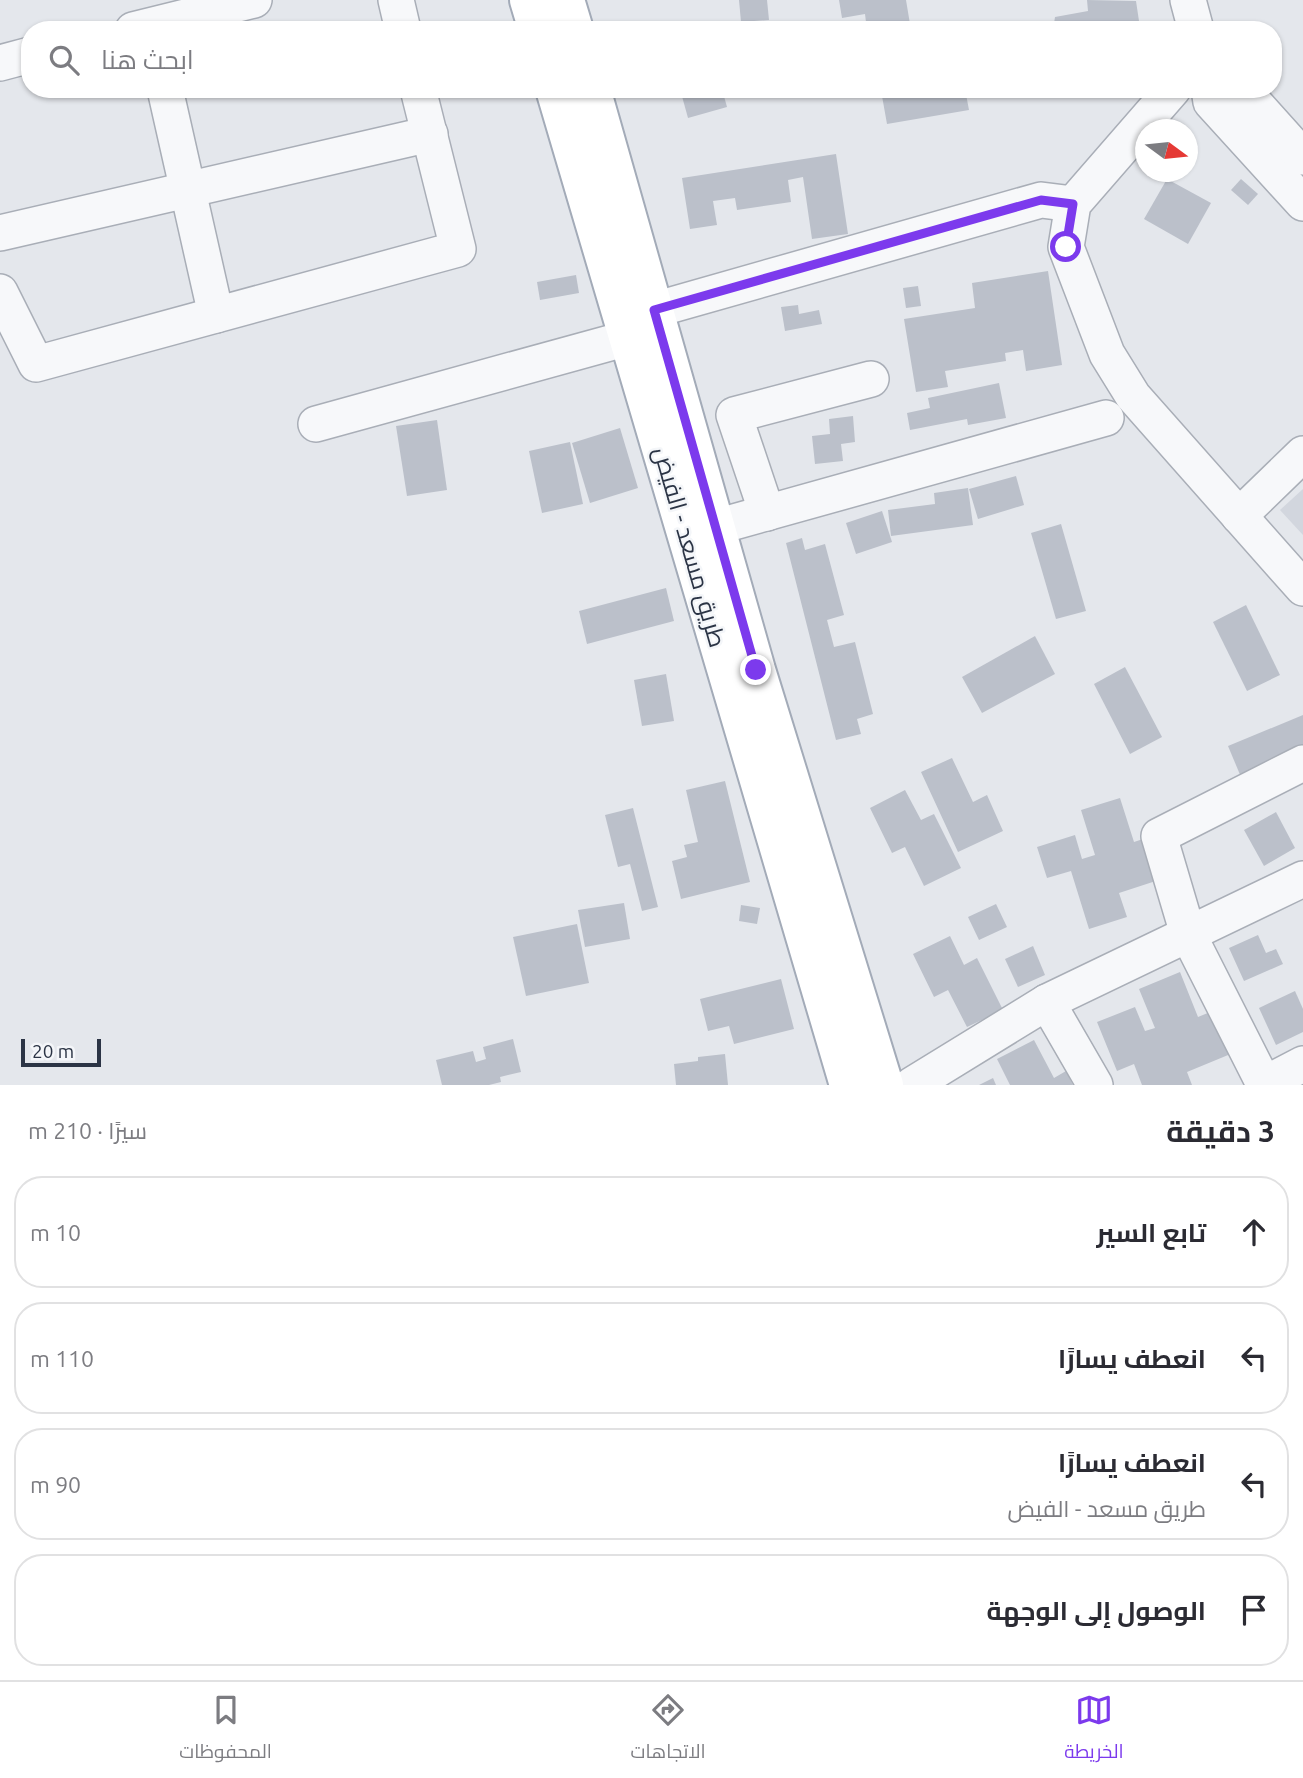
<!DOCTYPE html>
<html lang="ar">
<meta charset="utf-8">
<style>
body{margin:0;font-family:Ubuntu,Cairo,sans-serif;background:#f7f7f7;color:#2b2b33;direction:rtl}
.compass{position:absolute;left:1135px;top:119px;width:63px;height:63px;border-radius:50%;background:#fff;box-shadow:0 2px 5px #0004;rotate:105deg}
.scale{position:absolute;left:21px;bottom:18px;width:80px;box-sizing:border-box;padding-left:7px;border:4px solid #2b3445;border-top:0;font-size:19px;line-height:24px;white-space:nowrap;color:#2b3445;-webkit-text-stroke:5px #f4f6f9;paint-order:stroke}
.stop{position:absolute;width:21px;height:21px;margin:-16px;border:5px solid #7c3aed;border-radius:50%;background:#fff}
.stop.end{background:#7c3aed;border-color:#fff;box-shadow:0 2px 7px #0008}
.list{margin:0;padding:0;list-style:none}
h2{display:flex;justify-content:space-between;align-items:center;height:91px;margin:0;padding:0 28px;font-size:30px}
h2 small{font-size:23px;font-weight:400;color:#7c7c81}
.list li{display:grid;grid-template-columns:46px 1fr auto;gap:21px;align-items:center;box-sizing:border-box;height:112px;margin:0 14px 14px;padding:0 14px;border:2px solid #e1e1e2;border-radius:28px}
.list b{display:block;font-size:26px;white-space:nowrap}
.list p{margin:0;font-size:23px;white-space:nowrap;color:#7c7c81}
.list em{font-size:23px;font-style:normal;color:#7c7c81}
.icon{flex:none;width:38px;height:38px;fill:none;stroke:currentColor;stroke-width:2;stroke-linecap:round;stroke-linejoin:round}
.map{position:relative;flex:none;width:1303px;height:1085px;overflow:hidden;direction:ltr}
.search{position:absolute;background:#fff;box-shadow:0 2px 5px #0004;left:21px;right:21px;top:21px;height:77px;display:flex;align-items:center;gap:18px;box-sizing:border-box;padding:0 24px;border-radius:28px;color:#7c7c81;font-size:26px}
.sheet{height:595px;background:#fff}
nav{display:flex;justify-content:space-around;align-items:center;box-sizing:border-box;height:98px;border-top:2px solid #e1e1e2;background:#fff;font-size:19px;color:#7c7c81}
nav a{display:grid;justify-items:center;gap:4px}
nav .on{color:#7c3aed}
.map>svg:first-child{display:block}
.built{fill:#d2d6de}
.building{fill:#bbc0ca}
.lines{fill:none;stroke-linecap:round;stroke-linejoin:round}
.minor-casing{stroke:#a9aeb7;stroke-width:38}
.major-casing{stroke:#a3abb8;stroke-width:42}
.minor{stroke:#f7f8fa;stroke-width:35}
.major{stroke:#fff;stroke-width:38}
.route{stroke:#7c3aed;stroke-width:9}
.labels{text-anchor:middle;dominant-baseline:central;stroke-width:5;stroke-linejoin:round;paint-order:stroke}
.street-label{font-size:24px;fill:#2b3445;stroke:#f4f6f9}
</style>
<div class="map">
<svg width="1303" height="1085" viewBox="0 0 1303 1085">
<rect width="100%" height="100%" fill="#e4e7ec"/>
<path class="built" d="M1303 489V535L1280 510Z"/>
<g class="building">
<path d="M739 0H767L769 20 741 22Z"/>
<path d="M839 0H906L911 30H867L865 14 842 18Z"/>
<path d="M1087 0 1136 1 1139 21 1138 30H1053L1055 17 1088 11Z"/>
<path d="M680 89H722L727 107 688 118Z"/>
<path d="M891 89H965L969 110 887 124 882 96 892 95Z"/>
<path d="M836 154 848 234 812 239 803 177 788 180 791 202 737 210 735 198 713 201 717 225 690 229 682 178Z"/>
<path d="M1167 179 1211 203 1188 244 1144 219Z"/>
<path d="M1241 179 1258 194 1248 205 1231 190Z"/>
<path d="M1048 271 1062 365 1026 371 1023 350 1005 353 1006 361 945 371 948 387 916 392 904 319 975 308 972 283Z"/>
<path d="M576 275 579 293 540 300 537 282Z"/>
<path d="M918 286 921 306 906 308 903 288Z"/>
<path d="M798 305 799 314 819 310 822 324 785 331 781 307Z"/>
<path d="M999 383 1006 418 968 425 967 419 910 430 907 413 930 408 928 398Z"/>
<path d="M853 416 855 442 841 444 843 461 815 464 812 436 830 434 829 419Z"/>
<path d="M437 420 447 490 407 496 396 426Z"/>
<path d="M620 428 638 488 590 503 572 443Z"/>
<path d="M570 442 583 504 542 513 529 451Z"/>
<path d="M1016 476 1024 505 978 519 969 489Z"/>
<path d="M968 488 973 525 891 536 888 510 935 504 934 493Z"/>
<path d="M882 511 892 542 856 554 846 523Z"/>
<path d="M1061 524 1086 611 1056 619 1031 533Z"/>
<path d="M802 538 805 550 825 544 844 615 827 620 834 647 855 642 873 714 857 719 861 734 836 740 786 543Z"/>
<path d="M666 588 674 621 587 644 579 611Z"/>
<path d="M1246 605 1280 675 1247 691 1213 622Z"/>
<path d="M1035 636 1055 674 982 713 962 677Z"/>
<path d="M1125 667 1162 737 1130 754 1094 684Z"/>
<path d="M666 674 674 721 642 726 634 680Z"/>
<path d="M1303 715V752L1241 777 1228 746Z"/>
<path d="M952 758 973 802 987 795 1003 831 958 852 921 772Z"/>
<path d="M725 781 750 882 681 899 672 861 687 857 684 845 698 842 686 790Z"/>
<path d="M905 790 921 820 934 814 961 868 924 886 905 847 892 853 870 808Z"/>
<path d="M1120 798 1134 842 1155 835 1168 877 1119 893 1127 917 1089 929 1071 871 1047 878 1037 847 1075 835 1082 859 1095 855 1081 810Z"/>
<path d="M633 808 658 907 642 911 630 864 618 867 605 815Z"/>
<path d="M1276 812 1295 848 1264 866 1244 830Z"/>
<path d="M624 903 630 939 585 947 578 910Z"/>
<path d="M996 904 1007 927 979 940 968 917Z"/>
<path d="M741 905 760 908 757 924 739 921Z"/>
<path d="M577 924 589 983 526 996 513 937Z"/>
<path d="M1258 935 1266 953 1276 949 1283 964 1244 981 1229 948Z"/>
<path d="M950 936 964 965 977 958 1003 1010 967 1027 948 990 934 997 913 954Z"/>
<path d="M1033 946 1045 975 1018 987 1005 959Z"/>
<path d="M1180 972 1198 1017 1215 1010 1233 1053 1187 1072 1192 1085H1142L1134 1064 1117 1071 1097 1022 1135 1007 1145 1031 1155 1028 1139 989Z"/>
<path d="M781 979 794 1029 734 1044 729 1026 708 1031 700 999Z"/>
<path d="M1295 991 1303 1009V1032L1276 1045 1259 1008Z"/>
<path d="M513 1039 521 1072 500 1077 501 1082 489 1085H442L436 1060 473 1051 476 1062 486 1059 483 1047Z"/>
<path d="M1034 1040 1054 1078 1066 1071 1073 1085H1010L997 1059Z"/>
<path d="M725 1054 728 1085H676L674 1064 698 1061V1057Z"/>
<path d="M993 1078 996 1085H979Z"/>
</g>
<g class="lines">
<defs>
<g id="minor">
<path d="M396 0 403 30"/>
<path d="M1188 0 1196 30"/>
<path d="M133 30 254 0"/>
<path d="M0 63 30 55"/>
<path d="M165 89 216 315"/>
<path d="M1173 89 1073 204 1066 247 1107 354 1133 396 1303 588"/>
<path d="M1209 89 1211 102 1303 203"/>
<path d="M1242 89 1303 157"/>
<path d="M0 233 430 134"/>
<path d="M0 292 36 364 458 249 418 89"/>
<path d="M654 310 1041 200 1073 204"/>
<path d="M316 424 628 338"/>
<path d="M767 513 734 415 871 379"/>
<path d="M1239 516 1303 454"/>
<path d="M716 527 1106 418"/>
<path d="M1047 1002 1095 1085"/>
<path d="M1264 1084 1188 934 1159 836 1303 763"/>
<path d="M912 1085 1047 1002 1303 879"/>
<path d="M1263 1085 1303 1064"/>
</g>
<g id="major">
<path d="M529 0 538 30"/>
<path d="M565 0 574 30"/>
<path d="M555 89 849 1085"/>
<path d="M591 89 756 670 884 1085"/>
</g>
</defs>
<use href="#minor" class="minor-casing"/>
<use href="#major" class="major-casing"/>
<use href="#minor" class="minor"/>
<use href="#major" class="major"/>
</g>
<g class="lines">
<path class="route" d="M756 670 654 310 1041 200 1073 204 1066 247"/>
</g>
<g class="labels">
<g class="street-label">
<text transform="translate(690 547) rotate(74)">طريق مسعد - الفيض</text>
</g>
</g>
</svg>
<svg class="compass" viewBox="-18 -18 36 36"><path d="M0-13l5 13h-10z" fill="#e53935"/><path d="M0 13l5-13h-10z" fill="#7c7c81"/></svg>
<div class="scale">20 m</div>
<div class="stop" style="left:1066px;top:247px"></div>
<div class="stop end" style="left:756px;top:670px"></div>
<div class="search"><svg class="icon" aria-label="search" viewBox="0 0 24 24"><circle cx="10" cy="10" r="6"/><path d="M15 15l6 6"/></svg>ابحث هنا</div>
</div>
<section class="sheet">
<h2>3 دقيقة<small>سيرًا · 210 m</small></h2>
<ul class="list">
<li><svg class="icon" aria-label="ahead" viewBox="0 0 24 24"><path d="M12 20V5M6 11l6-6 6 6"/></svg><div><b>تابع السير</b></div><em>10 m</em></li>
<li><svg class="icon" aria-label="left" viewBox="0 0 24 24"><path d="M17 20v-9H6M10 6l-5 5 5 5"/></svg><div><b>انعطف يسارًا</b></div><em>110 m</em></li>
<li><svg class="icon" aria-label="left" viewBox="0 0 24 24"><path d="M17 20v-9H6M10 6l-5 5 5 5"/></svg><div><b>انعطف يسارًا</b><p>طريق مسعد - الفيض</p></div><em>90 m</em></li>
<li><svg class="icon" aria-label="arrive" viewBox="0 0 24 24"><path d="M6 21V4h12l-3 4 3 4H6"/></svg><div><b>الوصول إلى الوجهة</b></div></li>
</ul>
</section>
<nav>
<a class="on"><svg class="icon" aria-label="map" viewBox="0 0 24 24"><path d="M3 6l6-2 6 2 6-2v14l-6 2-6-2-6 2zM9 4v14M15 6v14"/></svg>الخريطة</a>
<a><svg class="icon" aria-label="directions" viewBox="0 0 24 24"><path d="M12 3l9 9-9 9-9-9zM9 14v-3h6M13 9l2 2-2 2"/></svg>الاتجاهات</a>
<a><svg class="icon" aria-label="saved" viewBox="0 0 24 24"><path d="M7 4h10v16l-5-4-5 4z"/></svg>المحفوظات</a>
</nav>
